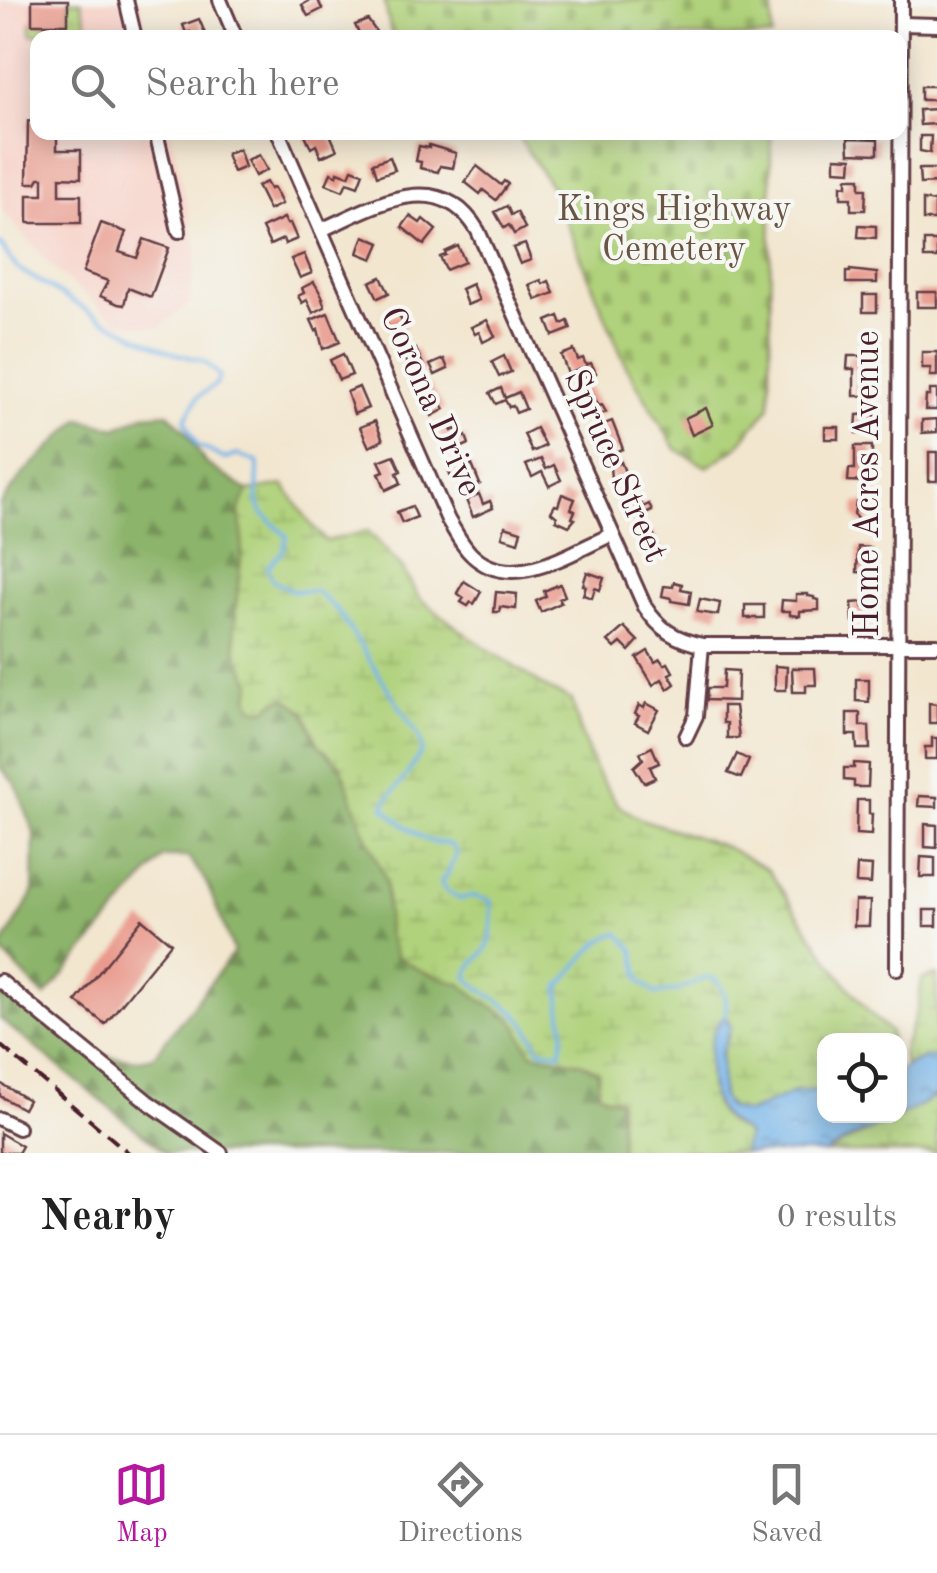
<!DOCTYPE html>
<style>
body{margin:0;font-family:"Old Standard TT",serif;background:#f6f6f6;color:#222}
.controls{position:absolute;right:30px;bottom:30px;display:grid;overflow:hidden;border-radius:20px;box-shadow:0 5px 25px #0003}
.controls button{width:90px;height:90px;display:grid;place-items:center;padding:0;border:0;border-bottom:2px solid #e0e0e0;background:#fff;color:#222;font:50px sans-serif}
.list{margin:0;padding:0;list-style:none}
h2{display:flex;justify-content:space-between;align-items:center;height:130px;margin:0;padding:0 40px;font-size:42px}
h2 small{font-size:32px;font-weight:400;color:#767676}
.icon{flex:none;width:55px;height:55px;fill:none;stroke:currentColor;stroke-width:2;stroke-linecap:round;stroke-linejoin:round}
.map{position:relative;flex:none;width:937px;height:1153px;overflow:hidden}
.search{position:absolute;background:#fff;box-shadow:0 5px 25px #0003;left:30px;right:30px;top:30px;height:110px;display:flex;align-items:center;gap:25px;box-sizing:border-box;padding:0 35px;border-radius:20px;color:#767676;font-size:38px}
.sheet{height:280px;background:#fff}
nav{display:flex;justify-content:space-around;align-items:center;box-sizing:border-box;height:140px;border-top:2px solid #e0e0e0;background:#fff;font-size:28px;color:#767676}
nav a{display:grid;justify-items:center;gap:5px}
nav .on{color:#b5179e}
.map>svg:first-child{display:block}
.built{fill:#f7d1c7}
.grass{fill:url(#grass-dots);stroke:#7d7853;stroke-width:2.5}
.forest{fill:url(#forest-firs);stroke:#6b6a4b;stroke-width:2.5}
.wetland{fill:url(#wetland-marsh);stroke:#7d7853;stroke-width:2.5}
.cemetery{fill:url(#cemetery-stones);stroke:#7d7853;stroke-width:2.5}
.water{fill:url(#water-ripples);stroke:#606a8a;stroke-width:2.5}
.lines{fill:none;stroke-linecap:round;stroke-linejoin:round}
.stream{stroke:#75b4e8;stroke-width:4}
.building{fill:#e99a8c}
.street-casing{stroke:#633d44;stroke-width:18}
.street{stroke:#fff;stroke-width:12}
.rail{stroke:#4a1f2b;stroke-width:4;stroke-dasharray:15 8;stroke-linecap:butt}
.labels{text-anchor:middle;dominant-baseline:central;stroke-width:8;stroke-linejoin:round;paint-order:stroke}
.park-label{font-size:35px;fill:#695543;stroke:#f6f6f2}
.street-label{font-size:35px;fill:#4a1f2b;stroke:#f6f6f2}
</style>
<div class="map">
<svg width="937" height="1153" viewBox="0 0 937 1153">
<defs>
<pattern id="grass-dots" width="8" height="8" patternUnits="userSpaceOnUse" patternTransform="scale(2.5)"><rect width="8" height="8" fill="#b0d27b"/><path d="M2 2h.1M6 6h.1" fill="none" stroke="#99b46a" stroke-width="1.8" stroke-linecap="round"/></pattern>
<pattern id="forest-firs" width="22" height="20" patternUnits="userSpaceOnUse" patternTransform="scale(2.5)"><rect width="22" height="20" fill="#8cb46b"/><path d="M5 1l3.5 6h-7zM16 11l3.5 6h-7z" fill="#749258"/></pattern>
<pattern id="wetland-marsh" width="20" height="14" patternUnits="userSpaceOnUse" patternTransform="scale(2.5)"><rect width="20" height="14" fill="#b0d27b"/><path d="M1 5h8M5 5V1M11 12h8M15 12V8" fill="none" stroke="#99b46a"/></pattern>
<pattern id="cemetery-stones" width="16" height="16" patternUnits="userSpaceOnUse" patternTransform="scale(2.5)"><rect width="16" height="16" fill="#b0d27b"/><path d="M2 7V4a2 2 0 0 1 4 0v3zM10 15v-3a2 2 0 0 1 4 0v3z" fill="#99b46a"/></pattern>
<pattern id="water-ripples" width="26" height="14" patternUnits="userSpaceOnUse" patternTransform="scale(2.5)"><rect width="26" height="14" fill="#75b4e8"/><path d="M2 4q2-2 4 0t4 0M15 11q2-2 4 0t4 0" fill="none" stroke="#6292bc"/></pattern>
</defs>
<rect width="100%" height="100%" fill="#f6f6f2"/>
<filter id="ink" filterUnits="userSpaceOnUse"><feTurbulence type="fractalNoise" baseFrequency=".01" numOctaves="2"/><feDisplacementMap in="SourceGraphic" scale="20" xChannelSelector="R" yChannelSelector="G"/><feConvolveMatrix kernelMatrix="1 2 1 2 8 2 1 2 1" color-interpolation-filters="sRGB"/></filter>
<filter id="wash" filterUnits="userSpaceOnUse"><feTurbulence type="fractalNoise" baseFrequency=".0048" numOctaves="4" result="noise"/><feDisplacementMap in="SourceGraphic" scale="40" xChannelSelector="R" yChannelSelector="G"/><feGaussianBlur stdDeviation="2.25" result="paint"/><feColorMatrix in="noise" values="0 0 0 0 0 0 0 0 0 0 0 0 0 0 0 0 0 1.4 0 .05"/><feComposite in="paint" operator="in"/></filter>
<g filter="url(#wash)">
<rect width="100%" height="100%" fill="#f2e6cf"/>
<path class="built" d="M1 0H140L149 37 38 38V132L171 133 197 251 189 304 159 328 118 322 56 271 2 211Z"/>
<path class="grass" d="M68 0H81L90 37 31 34V23L68 24Z"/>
<path class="forest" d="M168 413 186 431 205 463 248 491 239 511 243 539 234 625 237 655 252 683 249 695 276 701 286 698 304 711 318 744 341 765 363 828 386 880 388 936 422 971 460 984 481 1000 514 1020 531 1053 581 1063 599 1071 606 1097 619 1100 621 1153H166L0 1019V984L84 1054 140 1060 153 1057 234 952 206 881 188 857H163L45 997 0 950 33 894 34 832 16 785 0 767V505L24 473 80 419 116 428 144 415Z"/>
<g class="wetland">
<path d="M284 485 309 522 326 541 368 531 402 568 419 598 464 633 548 689 572 700 581 734 597 773 618 805 641 819 724 846 768 870 840 976 870 1013 890 1032 891 1040H824V1091H797L746 1113C738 1110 729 1109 724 1101 715 1087 720 1049 729 1035L710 1054C710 1078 707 1106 728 1122 736 1129 741 1127 747 1135L743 1153H621L619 1100 606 1097 598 1092V1071L581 1063 531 1053 513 1019 481 1000 460 984 422 971 396 956 388 936 386 880 363 828 341 766 318 744 304 711 286 698 276 701 264 710 252 707 249 695 252 682 237 655 234 625 243 539 239 511 248 491Z"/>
<path d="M937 975V1056L926 1057 905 1067 903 1051 918 1008 922 979Z"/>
<path d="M937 1096V1153H826C862 1132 901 1116 937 1096Z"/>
</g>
<g class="cemetery">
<path d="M384 0H772V37H392Z"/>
<path d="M516 133H771L770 406 737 447 707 467 676 449 626 366 553 190Z"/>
</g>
<path class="water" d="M725 1014 731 1027 721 1054 722 1097 728 1107 746 1113 797 1091H824V1116H900V1069L926 1057 937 1056V1096L906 1113 853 1137 826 1153H743L747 1135C740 1126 729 1125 722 1115 707 1097 705 1048 716 1027 717 1024 723 1017 725 1014Z"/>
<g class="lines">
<path class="stream" d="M0 244 17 268 55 291 100 318 170 352 204 361 220 376 216 384 198 397 185 420 197 445 225 459 237 455 258 462C258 507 249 504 287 536L283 551 267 567 273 581 294 591H316L338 611 420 738 422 751 406 776 389 797 384 806C389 814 421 839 430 841 443 845 449 839 457 853L447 875 440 882 447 892 460 899 473 896 491 901C491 917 495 938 485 951 477 962 471 962 467 977 483 995 509 1003 524 1022 530 1030 535 1041 540 1050L560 1053 564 1033 559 988C572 971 598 936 619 933L634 950 640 980 656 994 679 990 706 977 715 979C725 990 728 1000 725 1015"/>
</g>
<g id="blocks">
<g class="building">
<rect x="32" y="0" width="36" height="24"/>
<path d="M311 0H318L322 9 308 16 302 5Z"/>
<path d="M199 19 205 33 192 38 190 32 186 33 183 25Z"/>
<path d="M368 20 377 33 361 38 355 25Z"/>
<rect x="921" y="86" width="16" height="14"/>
<path d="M937 109V124L920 125 919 110Z"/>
<path d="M28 121H38V132H57V150H81V178L60 177V195H81V223H28V195H43V178H39L36 183H27Z"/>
<path d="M304 132H329L337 150 321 157 316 145 311 148Z"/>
<path d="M920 136H931L930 153 920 151Z"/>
<path d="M848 138 878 139V154L849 153Z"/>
<path d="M429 145 456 153 453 168 440 166 438 172 420 168 421 162 416 161 419 146 429 148Z"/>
<path d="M239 149 245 167 233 172 226 154Z"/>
<path d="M259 155 267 170 255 176 247 160Z"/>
<path d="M390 157 395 170 377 176 373 163Z"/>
<path d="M835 157 852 158 851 171 835 170Z"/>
<path d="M477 166 501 185 504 181 508 184 496 200 483 190 480 194 465 182Z"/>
<path d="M352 169 363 173 358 186 347 182 343 191 326 184 331 173 337 176 338 172 349 176Z"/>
<path d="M919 169H936L937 183 920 184Z"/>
<path d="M847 178H860V189H866L865 210H851V198H841V185L847 186Z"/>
<path d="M266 182 270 189 274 188 282 204 269 210 257 186Z"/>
<path d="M923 200 935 202V220H923Z"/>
<path d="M507 206 511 215 517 212 525 228 514 234 509 225 504 228 495 212Z"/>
<path d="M410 216 420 223 423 219 436 230 424 245 402 227Z"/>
<path d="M284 218 287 224 290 223 297 239 285 244 283 239 270 245 262 228Z"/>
<path d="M101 223 126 232 119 252 137 258 144 239 169 248 151 297 128 288 124 305 118 304 100 296 108 281 83 272Z"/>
<path d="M859 225 876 226V238L858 237Z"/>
<path d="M364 236 380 243 373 259 358 253Z"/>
<rect x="924" y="241" width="13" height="17"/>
<path d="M525 244 531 260 520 264 513 248Z"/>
<path d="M458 246 465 262 446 270 440 257 446 255 445 252Z"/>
<path d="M304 254 312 273 300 278 291 259Z"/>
<path d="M850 270 877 273V283H846V272H850Z"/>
<path d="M381 277 389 293 378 298 370 282Z"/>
<path d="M541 280 543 284 549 281 554 293 536 300 529 285Z"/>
<path d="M314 282 323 298 322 299 325 307 313 313 307 300 302 303 298 296 304 293 302 288Z"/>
<path d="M472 284 479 300 467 305 461 289Z"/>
<rect x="917" y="292" width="20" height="15"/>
<rect x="863" y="295" width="14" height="17"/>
<path d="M328 313 340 342 323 349 318 329 316 331 311 320Z"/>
<path d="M398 313 405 328 392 334 385 319Z"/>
<path d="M559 316 562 324 568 321 571 329 553 336 547 321Z"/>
<path d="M487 320 495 336 483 342 479 332 475 334 471 327Z"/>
<path d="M416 349 425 369 418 372 416 369 411 371 403 355Z"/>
<path d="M574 350 578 360 583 358 586 365 591 363 596 373 585 378 581 369 568 374 561 355Z"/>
<path d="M922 352H937V376H930L931 368H922Z"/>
<path d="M343 354 352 375 339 380 330 360Z"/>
<path d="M504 356 511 372 499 377 492 362Z"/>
<path d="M848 356H868L870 396H854V369H847Z"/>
<path d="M444 359 448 369 435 375 430 365Z"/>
<path d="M430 385 445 409 432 416 427 406 425 407 417 391Z"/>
<path d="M359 387 368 408 354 414 347 392Z"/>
<path d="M589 387 599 406 602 405 606 412 596 417 590 406 586 408 578 392Z"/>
<path d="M501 388 505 398 519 392 526 409 516 413 513 406 509 407 505 400 496 404 490 393Z"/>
<path d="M930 390H937V410H925L926 396H930Z"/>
<path d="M706 408 713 425 692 435 685 418Z"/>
<path d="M875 414 876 432 856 433 857 415Z"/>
<path d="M937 419V432L922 433V420Z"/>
<path d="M375 421 383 440 369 447 360 427Z"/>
<path d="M448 421 452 431 456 429 460 438 466 436 469 444 458 449 454 441 444 445 436 426Z"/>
<path d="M612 421 623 449 604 456 594 428Z"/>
<rect x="825" y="427" width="14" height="12"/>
<path d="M536 428 545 446 532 452 524 434Z"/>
<path d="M855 446H872V466H867V482L848 481 849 469H855Z"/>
<rect x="929" y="452" width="8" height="29"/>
<path d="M394 455 401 471 397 473 401 483 386 490 379 473 384 471 379 461Z"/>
<path d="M461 459 465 468 472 465 480 484 468 489 463 478 452 480 448 469 452 467 450 464Z"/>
<path d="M541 459 546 469 554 465 561 480 549 486 542 472 532 477 526 465Z"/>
<path d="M621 462 627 477 615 482 614 477 611 478 610 467Z"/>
<path d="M479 494 483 504 490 501 493 508 473 517 466 500Z"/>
<path d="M562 494 575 499 571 509 575 511 572 518 575 519 569 526 556 520 557 517 551 512 555 505 558 506Z"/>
<path d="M639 498 643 507 649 504 652 511 634 519 627 503Z"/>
<path d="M870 502V520H868V524H860L854 514 856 503Z"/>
<path d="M412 506 417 517 402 523 397 512Z"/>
<path d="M505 526 521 531 518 542 502 537Z"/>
<path d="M653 533 659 548 648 553 642 538Z"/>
<path d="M858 547 871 548 870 573 857 572Z"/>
<path d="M587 572 604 578 600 590 595 588 592 598 583 595 586 586 583 585Z"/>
<path d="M464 581 481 592 474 604 471 602 468 606 461 602 464 598 457 593Z"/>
<path d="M674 582 682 584 681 589 691 591 689 604 671 601V598L662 596 664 586 673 587Z"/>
<path d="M560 584 565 596 559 599 561 603 541 612 536 601 546 596 544 591Z"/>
<path d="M496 592 517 594 516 609 500 607V612H494Z"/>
<path d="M796 594H808V596L814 597V599L819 600V610L800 611V616L790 615V611H781L782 600 796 601Z"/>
<path d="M700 599 720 603 718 615 697 612Z"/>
<path d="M863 602V607H871V621L853 622 852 603Z"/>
<rect x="745" y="605" width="19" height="13"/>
<path d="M624 627 638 641 629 651 621 643 615 648 608 641Z"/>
<path d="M648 651 655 662 660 659 664 665 668 663 673 672 669 674 675 684 668 689 662 679 653 685 637 658Z"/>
<path d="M775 666 787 667 786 690H775Z"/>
<path d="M792 668H815L816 685H806V692H793Z"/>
<path d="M724 670 738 671 737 701 707 700V688H723Z"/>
<path d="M856 679H869V702L856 701Z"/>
<path d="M646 703 659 710 648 730 635 723 639 716 635 714 639 705 644 708Z"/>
<path d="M929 703 937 704V723H929Z"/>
<path d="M723 706H735L739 738H727V723H723Z"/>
<path d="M847 713H860V726H869L870 749H857L856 735H847Z"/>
<path d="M932 738H937V759H925V747H932Z"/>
<path d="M652 747 659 763 650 767 655 778 644 783 634 767 643 759 640 753Z"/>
<path d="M737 754 749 760 741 778 728 773Z"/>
<path d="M854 763 869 764 868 787H854V781L844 780V768H854Z"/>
<path d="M919 796 937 797V807L918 806Z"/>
<path d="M857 800H869V814H872L871 835 856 834Z"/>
<path d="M925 824 937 825V848L925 847Z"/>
<path d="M921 857 935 858V877H920Z"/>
<path d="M857 865 872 866 871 884 856 883Z"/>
<path d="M855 901H870L869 926H854Z"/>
<rect x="924" y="910" width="13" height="16"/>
<path d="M142 919 171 943 105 1024 76 1001Z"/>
<path d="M0 1083 28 1100 23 1109 0 1096Z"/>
<path d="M0 1133 22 1146 18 1153H0Z"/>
</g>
</g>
</g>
<g filter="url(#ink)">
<use href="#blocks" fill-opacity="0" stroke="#633d44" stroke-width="2.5"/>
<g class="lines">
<defs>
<g id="street">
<path d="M126 0 135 38"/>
<path d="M220 0 236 38"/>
<path d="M901 24 937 25"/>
<path d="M156 132 179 231"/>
<path d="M278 132 448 520C455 531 461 544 471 554 511 594 569 553 611 535"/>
<path d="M321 230C373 207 439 165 478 231L645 607C659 629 676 640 702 645H937"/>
<path d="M686 737 696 716 702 645"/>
<path d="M897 969 901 0"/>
<path d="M0 981 148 1102 221 1153"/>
<path d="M0 1119 18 1128"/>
</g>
</defs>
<use href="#street" class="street-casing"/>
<use href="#street" class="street"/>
<path class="rail" d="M0 1045 129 1153"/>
</g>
</g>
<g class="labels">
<g class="park-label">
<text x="674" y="210">Kings Highway<tspan x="674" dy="40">Cemetery</tspan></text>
</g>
<g class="street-label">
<text transform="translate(430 402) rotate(66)">Corona Drive</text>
<text transform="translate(615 466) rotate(66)">Spruce Street</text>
<text transform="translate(868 484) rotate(-90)">Home Acres Avenue</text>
</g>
</g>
</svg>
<div class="controls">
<button><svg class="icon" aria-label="locate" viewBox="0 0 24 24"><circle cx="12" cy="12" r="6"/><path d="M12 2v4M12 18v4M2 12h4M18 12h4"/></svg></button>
</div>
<div class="search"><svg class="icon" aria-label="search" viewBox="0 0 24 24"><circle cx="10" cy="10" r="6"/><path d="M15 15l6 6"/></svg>Search here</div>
</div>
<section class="sheet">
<h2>Nearby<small>0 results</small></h2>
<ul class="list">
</ul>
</section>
<nav>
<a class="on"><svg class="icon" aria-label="map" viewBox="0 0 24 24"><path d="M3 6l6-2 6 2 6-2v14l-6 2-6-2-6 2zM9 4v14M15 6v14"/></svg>Map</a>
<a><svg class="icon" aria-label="directions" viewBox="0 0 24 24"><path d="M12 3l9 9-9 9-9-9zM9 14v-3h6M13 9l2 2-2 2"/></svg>Directions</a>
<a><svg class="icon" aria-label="saved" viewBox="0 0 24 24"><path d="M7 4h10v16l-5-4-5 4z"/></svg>Saved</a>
</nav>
